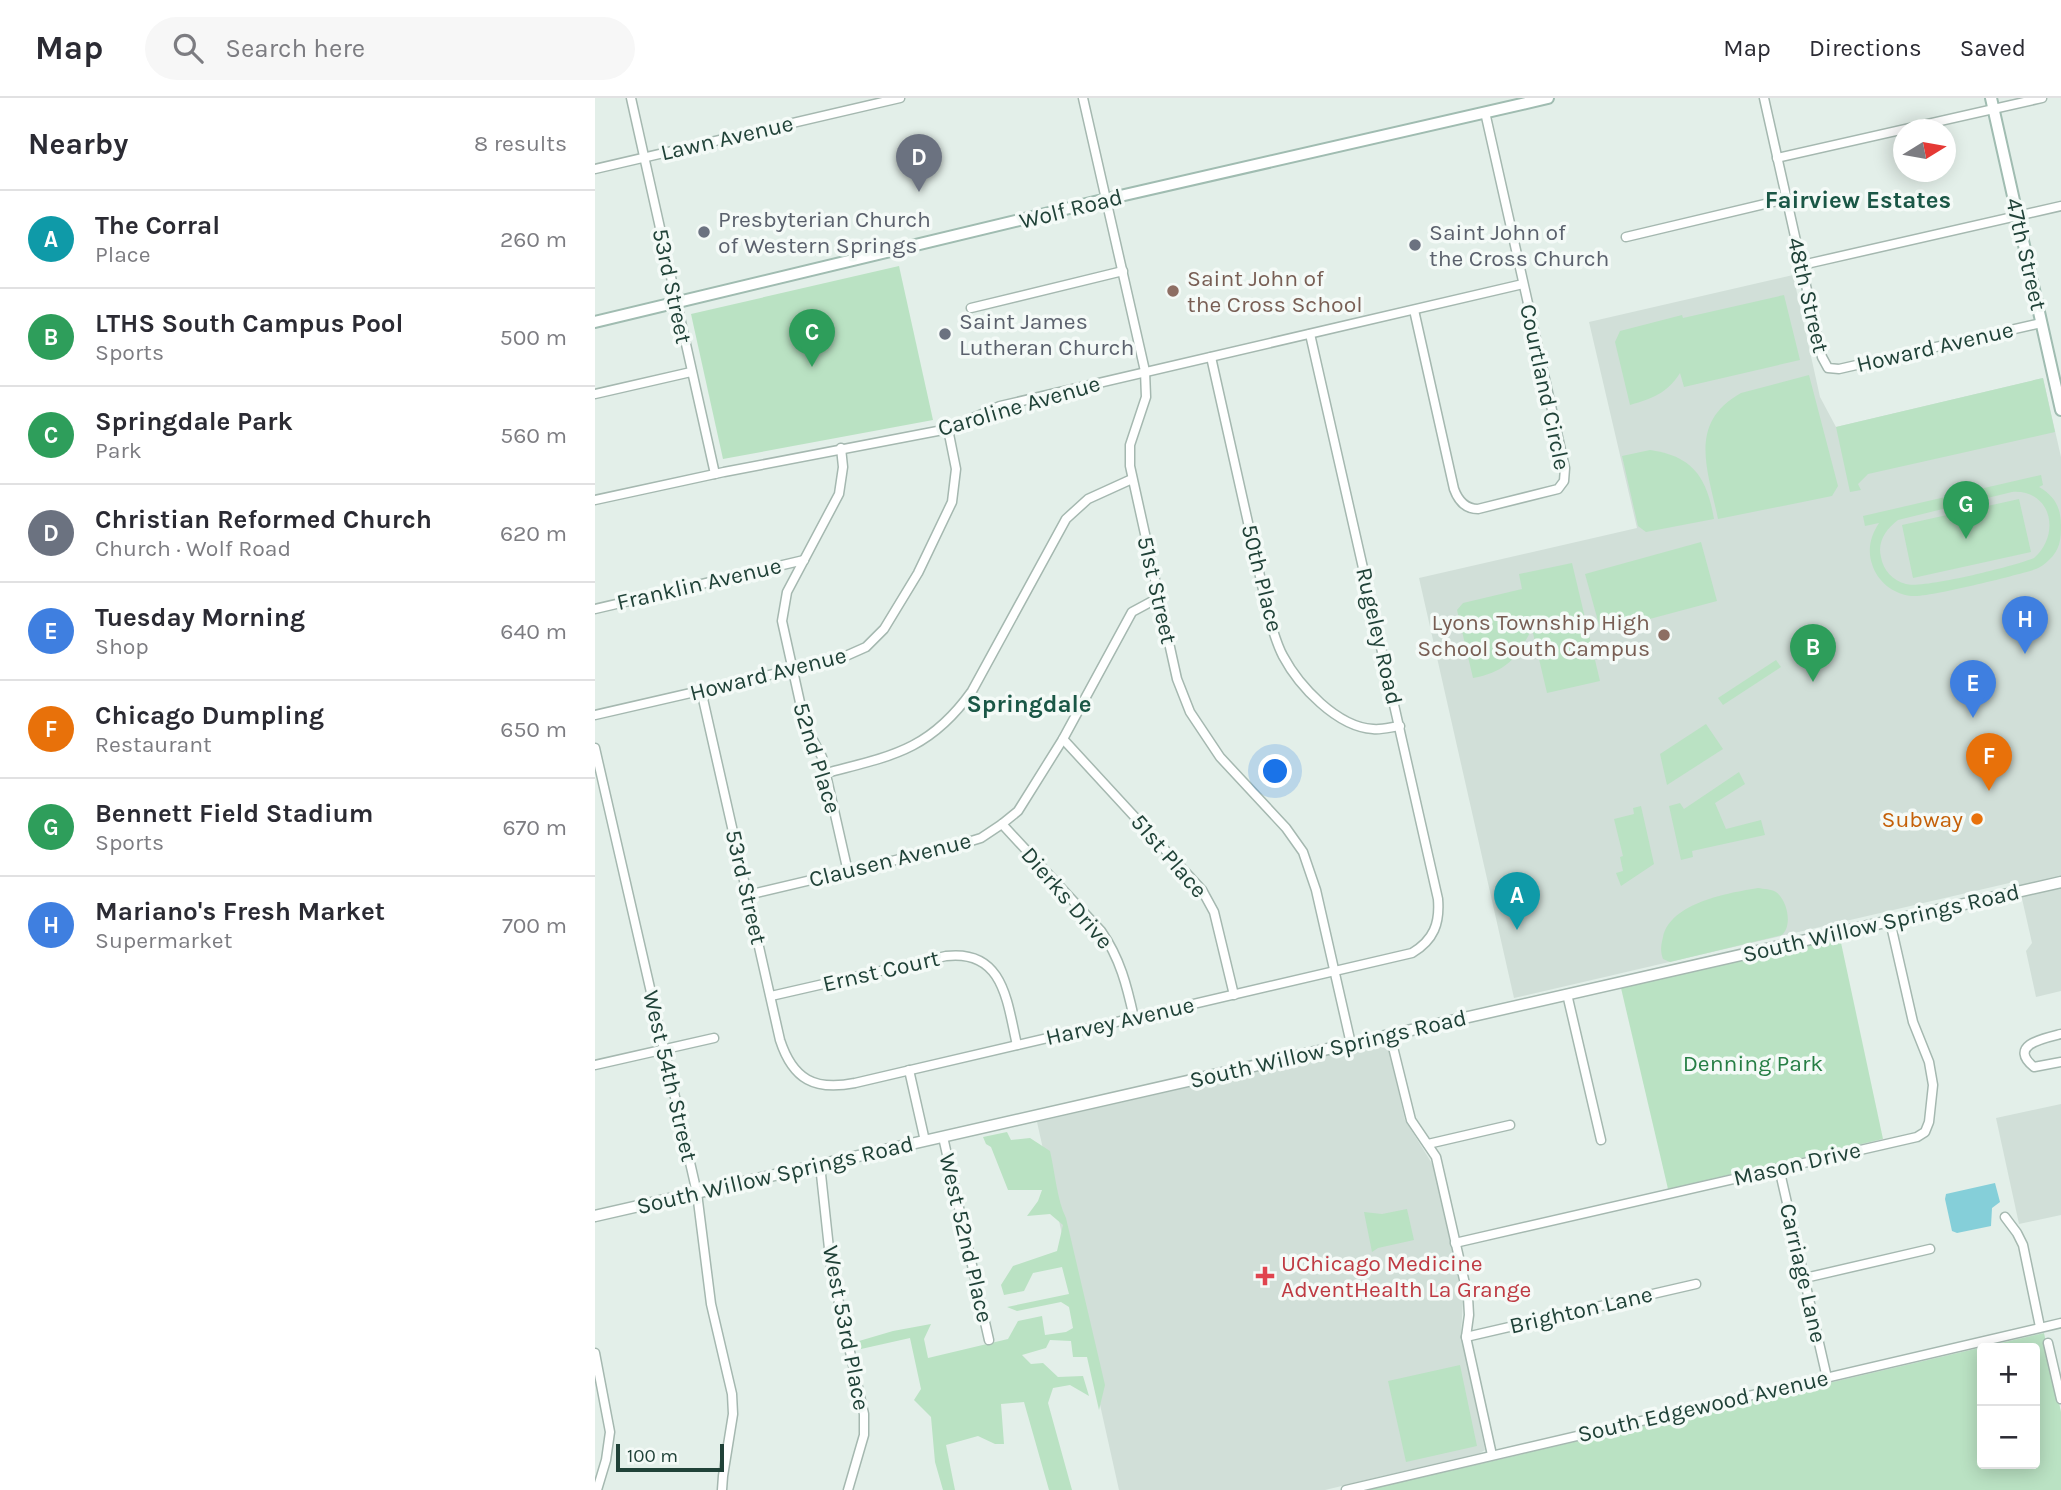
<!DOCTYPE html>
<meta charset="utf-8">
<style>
body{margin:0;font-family:Karla,sans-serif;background:#f7f7f7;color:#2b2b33}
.controls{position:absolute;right:21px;bottom:21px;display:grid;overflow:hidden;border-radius:7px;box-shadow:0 4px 18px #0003}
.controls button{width:63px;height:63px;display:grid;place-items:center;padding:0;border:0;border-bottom:2px solid #e1e1e2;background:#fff;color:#2b2b33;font:35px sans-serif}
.compass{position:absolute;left:1298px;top:21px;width:63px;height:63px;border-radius:50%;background:#fff;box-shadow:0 4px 18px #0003;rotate:79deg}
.scale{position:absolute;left:21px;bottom:18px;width:108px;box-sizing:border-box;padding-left:7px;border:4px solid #204238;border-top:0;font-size:19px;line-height:24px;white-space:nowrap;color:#204238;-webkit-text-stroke:5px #f4faf7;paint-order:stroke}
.you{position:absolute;left:681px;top:674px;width:24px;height:24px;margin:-18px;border:5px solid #fff;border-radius:50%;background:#1a73e8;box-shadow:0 0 0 10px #1a73e833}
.badge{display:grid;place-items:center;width:46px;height:46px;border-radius:50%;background:#db2777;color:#fff;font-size:23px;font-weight:700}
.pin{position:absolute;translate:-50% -58px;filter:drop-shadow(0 2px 4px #0008)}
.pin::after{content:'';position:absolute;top:37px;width:24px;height:21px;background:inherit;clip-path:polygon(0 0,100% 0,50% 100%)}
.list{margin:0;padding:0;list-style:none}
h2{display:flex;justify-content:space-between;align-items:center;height:91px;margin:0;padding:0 28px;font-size:30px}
h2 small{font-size:23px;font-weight:400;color:#7c7c81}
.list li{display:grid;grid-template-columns:46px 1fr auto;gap:21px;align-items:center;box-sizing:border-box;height:98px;padding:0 28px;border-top:2px solid #e1e1e2}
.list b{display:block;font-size:26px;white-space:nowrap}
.list p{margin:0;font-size:23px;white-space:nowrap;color:#7c7c81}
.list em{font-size:23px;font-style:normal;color:#7c7c81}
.icon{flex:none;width:38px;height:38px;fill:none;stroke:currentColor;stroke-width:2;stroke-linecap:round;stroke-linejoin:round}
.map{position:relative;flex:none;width:1466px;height:1392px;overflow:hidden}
header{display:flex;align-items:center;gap:42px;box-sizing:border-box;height:98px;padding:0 35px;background:#fff;border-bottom:2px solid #e1e1e2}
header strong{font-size:33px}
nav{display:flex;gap:38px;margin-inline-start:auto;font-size:24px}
.search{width:490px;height:63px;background:#f7f7f7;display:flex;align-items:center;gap:18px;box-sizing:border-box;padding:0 24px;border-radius:38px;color:#7c7c81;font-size:26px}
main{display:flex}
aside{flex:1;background:#fff}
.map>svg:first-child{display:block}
.built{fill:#d1dfd8}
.green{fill:#bae2c3;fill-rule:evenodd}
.water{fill:#85cfd9}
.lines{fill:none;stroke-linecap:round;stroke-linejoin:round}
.minor-casing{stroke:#a5b8b0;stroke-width:11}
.tertiary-casing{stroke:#a5b8b0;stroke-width:13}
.secondary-casing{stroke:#a0bcb1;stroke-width:14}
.minor{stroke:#fff;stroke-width:8}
.tertiary{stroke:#fff;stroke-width:10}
.secondary{stroke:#fff;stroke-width:10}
.worship-dot{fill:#6b7280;stroke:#f4faf7;stroke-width:2.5}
.education-dot{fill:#8d6e63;stroke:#f4faf7;stroke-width:2.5}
.food-dot{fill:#e8710a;stroke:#f4faf7;stroke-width:2.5}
.health-dot{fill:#e0444e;stroke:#f4faf7;stroke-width:2.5}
.labels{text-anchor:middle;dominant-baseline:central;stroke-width:7;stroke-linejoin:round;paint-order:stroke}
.street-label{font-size:23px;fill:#204238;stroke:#f4faf7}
.worship-label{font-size:23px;fill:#5b616d;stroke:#f4faf7;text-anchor:start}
.education-label{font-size:23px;fill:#785e54;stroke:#f4faf7;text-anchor:start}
.food-label{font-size:23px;fill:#c56008;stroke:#f4faf7;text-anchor:end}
.park-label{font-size:23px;fill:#267e45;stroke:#f4faf7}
.health-label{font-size:23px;fill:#be3a42;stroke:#f4faf7;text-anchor:start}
.neighbourhood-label{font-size:24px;font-weight:bold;fill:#1a5746;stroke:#f4faf7}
</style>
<header>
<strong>Map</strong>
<div class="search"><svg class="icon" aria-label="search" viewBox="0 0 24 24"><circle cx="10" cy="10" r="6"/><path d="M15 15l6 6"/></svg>Search here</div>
<nav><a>Map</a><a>Directions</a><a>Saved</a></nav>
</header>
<main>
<aside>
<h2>Nearby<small>8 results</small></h2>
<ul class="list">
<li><span class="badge" style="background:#0f9aa8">A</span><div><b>The Corral</b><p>Place</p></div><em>260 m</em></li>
<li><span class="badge" style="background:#2e9e5b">B</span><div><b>LTHS South Campus Pool</b><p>Sports</p></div><em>500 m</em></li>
<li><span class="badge" style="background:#2e9e5b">C</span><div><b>Springdale Park</b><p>Park</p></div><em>560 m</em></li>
<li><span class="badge" style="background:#6b7280">D</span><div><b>Christian Reformed Church</b><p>Church · Wolf Road</p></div><em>620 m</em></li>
<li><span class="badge" style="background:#3f7fe0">E</span><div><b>Tuesday Morning</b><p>Shop</p></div><em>640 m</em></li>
<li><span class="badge" style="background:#e8710a">F</span><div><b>Chicago Dumpling</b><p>Restaurant</p></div><em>650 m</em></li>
<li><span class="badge" style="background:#2e9e5b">G</span><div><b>Bennett Field Stadium</b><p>Sports</p></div><em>670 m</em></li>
<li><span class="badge" style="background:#3f7fe0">H</span><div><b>Mariano's Fresh Market</b><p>Supermarket</p></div><em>700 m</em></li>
</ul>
</aside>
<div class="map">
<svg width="1466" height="1392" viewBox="0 0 1466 1392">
<rect width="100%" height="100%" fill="#e3efe9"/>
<g class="built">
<path d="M1198 177 1225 299 1241 329 1448 280 1466 359V893L1441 899 1431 853 1437 845 1423 783 919 900 824 480 1042 430 994 224Z"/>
<path d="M784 945 791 946 794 953 810 1022 838 1067 868 1202 866 1237 890 1352 885 1355 730 1392H524L442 1024Z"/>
<path d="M1466 1006V1117L1424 1126 1401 1020Z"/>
</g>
<g class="green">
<path d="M304 168 338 322 128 361 96 216Z"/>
<path d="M1189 197 1205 262 1089 289 1085 275C1073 295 1056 301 1035 307L1020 244 1025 233 1087 217 1088 220Z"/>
<path d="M1214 277 1243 388 1237 398 1123 421C1113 372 1092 325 1146 295Z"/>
<path d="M1448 280 1460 334 1273 376 1263 386 1266 392 1255 394 1241 329Z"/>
<path d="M1055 352C1099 358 1112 381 1119 421L1051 434 1043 428 1027 358Z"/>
<path d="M1446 377 1448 387 1444 389C1460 398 1466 410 1466 428 1466 441 1465 452 1454 462 1450 466 1446 469 1441 471 1423 477 1331 500 1316 498 1298 496 1282 483 1277 466 1272 451 1276 437 1284 425L1270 428 1268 418ZM1417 394C1457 391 1466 437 1439 460 1420 468 1328 491 1311 486 1298 483 1288 472 1286 459 1282 444 1291 431 1303 422Z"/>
<path d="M1424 401 1436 454 1318 480 1307 427Z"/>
<path d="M1106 444 1122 503 1006 534 990 476Z"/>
<path d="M977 465 1005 583 952 595 937 531C921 561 912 573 878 580L862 512 868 505 927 491 924 476Z"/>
<path d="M1181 562 1186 569 1128 607 1123 600Z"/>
<path d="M1111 626 1128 651 1072 687 1065 656Z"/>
<path d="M1144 674 1150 686 1120 705 1131 731 1166 722 1170 737 1097 753 1098 759 1086 762 1074 708 1085 705 1089 711Z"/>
<path d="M1046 708 1059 766 1026 788 1021 775 1028 773 1025 759 1028 758 1019 721 1039 716 1038 710Z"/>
<path d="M1163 790C1169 791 1176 791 1181 794 1192 802 1198 827 1187 837L1075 864 1068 861C1065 853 1066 847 1068 839 1076 804 1134 795 1163 790Z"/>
<path d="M1245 840 1288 1041 1073 1091 1026 890Z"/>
<path d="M412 1034 416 1042 435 1040 455 1053C460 1074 462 1102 471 1120L510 1287 504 1312 492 1259H478L476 1243 455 1242 451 1250 427 1257 436 1266 448 1265 463 1279 488 1278 494 1298 475 1287 458 1290 453 1305 477 1392H454L429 1304 406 1306 409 1346H400L383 1338 351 1347 360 1392H348L340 1364 336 1319 319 1302 326 1291 315 1240 266 1251 264 1243 298 1233 336 1226 329 1241 333 1260 413 1241 423 1223 447 1218 450 1237 471 1234 478 1230 474 1209 466 1204 422 1213 412 1209 474 1196 467 1169 438 1175 429 1193 409 1197 406 1187 418 1168 462 1153 468 1127 455 1116 432 1118 443 1103 447 1092H413L396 1049 391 1046 388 1039Z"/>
<path d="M812 1111 819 1142 783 1150 777 1154 769 1114 787 1116Z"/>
<path d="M1449 1235 1466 1314V1392H772ZM1387 1250H1440V1366H1387Z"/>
<path d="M865 1267 882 1348 811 1364 793 1283Z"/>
</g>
<path class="water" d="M1400 1085 1405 1104 1397 1110 1396 1128 1362 1135 1357 1133 1350 1101 1351 1096Z"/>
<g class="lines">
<defs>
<g id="minor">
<path d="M36 0 120 376"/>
<path d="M488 0 550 273 551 299 535 347V368L582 581 595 614 625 659 691 730 708 754 721 792 756 946"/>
<path d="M1169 0 1227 259 1233 270 1244 271 1446 225"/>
<path d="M1182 60 1447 0"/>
<path d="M0 71 305 0"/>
<path d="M1031 139 1191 101"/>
<path d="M1207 167 1466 108"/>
<path d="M376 210 528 173"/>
<path d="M819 212 859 391C863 402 870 411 883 411L963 391 969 383 970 370 890 14"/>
<path d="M616 259 675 523C679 535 682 547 688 558 704 588 742 629 778 631 787 632 796 629 805 628"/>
<path d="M0 296 96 274"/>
<path d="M246 350 248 369 244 396 192 494 187 523 210 627 227 659 253 774"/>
<path d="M0 402 129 374 353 331 405 308 928 186"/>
<path d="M0 511 209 462"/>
<path d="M106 592 185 942C198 982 220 993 260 985L817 855C839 842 845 825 843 801L715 236"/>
<path d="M0 617 244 561 271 549 289 531 323 475 357 404 361 371 353 331"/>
<path d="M468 641 607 792 619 814 639 897"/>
<path d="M0 650 102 1095 116 1206 137 1296 138 1316 128 1378 127 1392"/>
<path d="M231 675C297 658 335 652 377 593L471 421 493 401 537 381"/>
<path d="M407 726 506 833C525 860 532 888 539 920"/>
<path d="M153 797 360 748 386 740 407 726 423 713 468 641 537 514 563 500"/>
<path d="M972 896 1006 1042"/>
<path d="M176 898 351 858C409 851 412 904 422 947"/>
<path d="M1466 936C1450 940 1412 947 1439 969L1466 964"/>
<path d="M795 937 816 1022 841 1059 873 1199 874 1217 871 1239 897 1357"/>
<path d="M0 967 119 940"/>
<path d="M314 972 330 1043"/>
<path d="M348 1039 394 1242"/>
<path d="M833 1046 915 1027"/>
<path d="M225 1067 236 1169 269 1316V1337L253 1392"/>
<path d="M1184 1070 1232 1280"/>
<path d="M1410 1119 1422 1135 1428 1147 1445 1229"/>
<path d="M860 1145 1322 1039 1330 1034 1334 1024 1338 987 1334 964 1318 924 1295 823"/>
<path d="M1210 1180 1335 1151"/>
<path d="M871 1239 1101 1186"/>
<path d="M1453 1245 1466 1301"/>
<path d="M0 1255 15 1334 11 1362 2 1392"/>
<path d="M751 1392 1466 1225"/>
</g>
<path id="tertiary" d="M0 1118 1466 784"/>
<g id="secondary">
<path d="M1396 0 1466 312"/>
<path d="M0 224 512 101 953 0"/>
</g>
</defs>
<use href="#minor" class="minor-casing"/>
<use href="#tertiary" class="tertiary-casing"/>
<use href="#secondary" class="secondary-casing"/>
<use href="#minor" class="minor"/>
<use href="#tertiary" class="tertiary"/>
<use href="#secondary" class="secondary"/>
</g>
<g class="worship-dot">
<circle cx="109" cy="134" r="7"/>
<circle cx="820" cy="147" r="7"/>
<circle cx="350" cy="236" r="7"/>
</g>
<g class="education-dot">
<circle cx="578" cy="193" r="7"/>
<circle cx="1069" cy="537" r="7"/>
</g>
<circle class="food-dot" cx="1382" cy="721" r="7"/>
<path class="health-dot" d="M666.5 1167.5h7v7h7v7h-7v7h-7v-7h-7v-7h7z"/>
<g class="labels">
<g class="street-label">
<text transform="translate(132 40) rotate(-13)">Lawn Avenue</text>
<text transform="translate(476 111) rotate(-14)">Wolf Road</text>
<text transform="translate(1431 156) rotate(77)">47th Street</text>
<text transform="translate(77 188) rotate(78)">53rd Street</text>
<text transform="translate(1213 197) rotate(77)">48th Street</text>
<text transform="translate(1340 249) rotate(-13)">Howard Avenue</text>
<text transform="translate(950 289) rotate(78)">Courtland Circle</text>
<text transform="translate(424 308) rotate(-16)">Caroline Avenue</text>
<text transform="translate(667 480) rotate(76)">50th Place</text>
<text transform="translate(104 486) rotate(-13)">Franklin Avenue</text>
<text transform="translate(562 492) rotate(77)">51st Street</text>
<text transform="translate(784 538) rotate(77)">Rugeley Road</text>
<text transform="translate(173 576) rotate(-14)">Howard Avenue</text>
<text transform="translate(222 660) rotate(73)">52nd Place</text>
<text transform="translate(574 758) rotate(49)">51st Place</text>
<text transform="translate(295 762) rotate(-14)">Clausen Avenue</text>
<text transform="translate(151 789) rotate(77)">53rd Street</text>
<text transform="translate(472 800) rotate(49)">Dierks Drive</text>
<text transform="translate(1286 825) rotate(-13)">South Willow Springs Road</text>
<text transform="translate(286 873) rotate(-13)">Ernst Court</text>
<text transform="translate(525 923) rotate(-13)">Harvey Avenue</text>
<text transform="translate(733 951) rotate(-13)">South Willow Springs Road</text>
<text transform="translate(75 978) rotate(77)">West 54th Street</text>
<text transform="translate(1202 1066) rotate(-13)">Mason Drive</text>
<text transform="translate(180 1077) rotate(-13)">South Willow Springs Road</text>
<text transform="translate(371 1140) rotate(77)">West 52nd Place</text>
<text transform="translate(1208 1175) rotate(77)">Carriage Lane</text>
<text transform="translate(986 1212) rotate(-13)">Brighton Lane</text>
<text transform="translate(251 1230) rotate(79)">West 53rd Place</text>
<text transform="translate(1108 1308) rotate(-13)">South Edgewood Avenue</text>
</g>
<g class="worship-label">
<text x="123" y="121">Presbyterian Church<tspan x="123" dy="26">of Western Springs</tspan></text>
<text x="834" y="134">Saint John of<tspan x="834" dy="26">the Cross Church</tspan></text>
<text x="364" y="223">Saint James<tspan x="364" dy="26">Lutheran Church</tspan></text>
</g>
<g class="education-label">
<text x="592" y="180">Saint John of<tspan x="592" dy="26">the Cross School</tspan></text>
<text x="1055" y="524" text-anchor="end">Lyons Township High<tspan x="1055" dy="26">School South Campus</tspan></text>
</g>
<g class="food-label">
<text x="1368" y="721">Subway</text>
</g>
<g class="park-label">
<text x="1158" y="965">Denning Park</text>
</g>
<g class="health-label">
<text x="686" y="1165">UChicago Medicine<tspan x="686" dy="26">AdventHealth La Grange</tspan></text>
</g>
<g class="neighbourhood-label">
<text x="1263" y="102">Fairview Estates</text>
<text x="434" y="606">Springdale</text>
</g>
</g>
</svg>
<div class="controls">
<button>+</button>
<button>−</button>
</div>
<svg class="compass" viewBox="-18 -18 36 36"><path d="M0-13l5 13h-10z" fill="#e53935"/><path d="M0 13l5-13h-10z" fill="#7c7c81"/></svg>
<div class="scale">100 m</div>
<div class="you"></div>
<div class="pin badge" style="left:922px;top:832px;background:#0f9aa8">A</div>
<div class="pin badge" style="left:1218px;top:584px;background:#2e9e5b">B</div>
<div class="pin badge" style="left:217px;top:269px;background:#2e9e5b">C</div>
<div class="pin badge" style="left:324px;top:94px;background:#6b7280">D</div>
<div class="pin badge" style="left:1378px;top:620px;background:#3f7fe0">E</div>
<div class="pin badge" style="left:1394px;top:693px;background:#e8710a">F</div>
<div class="pin badge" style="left:1371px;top:441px;background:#2e9e5b">G</div>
<div class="pin badge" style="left:1430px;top:556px;background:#3f7fe0">H</div>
</div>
</main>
